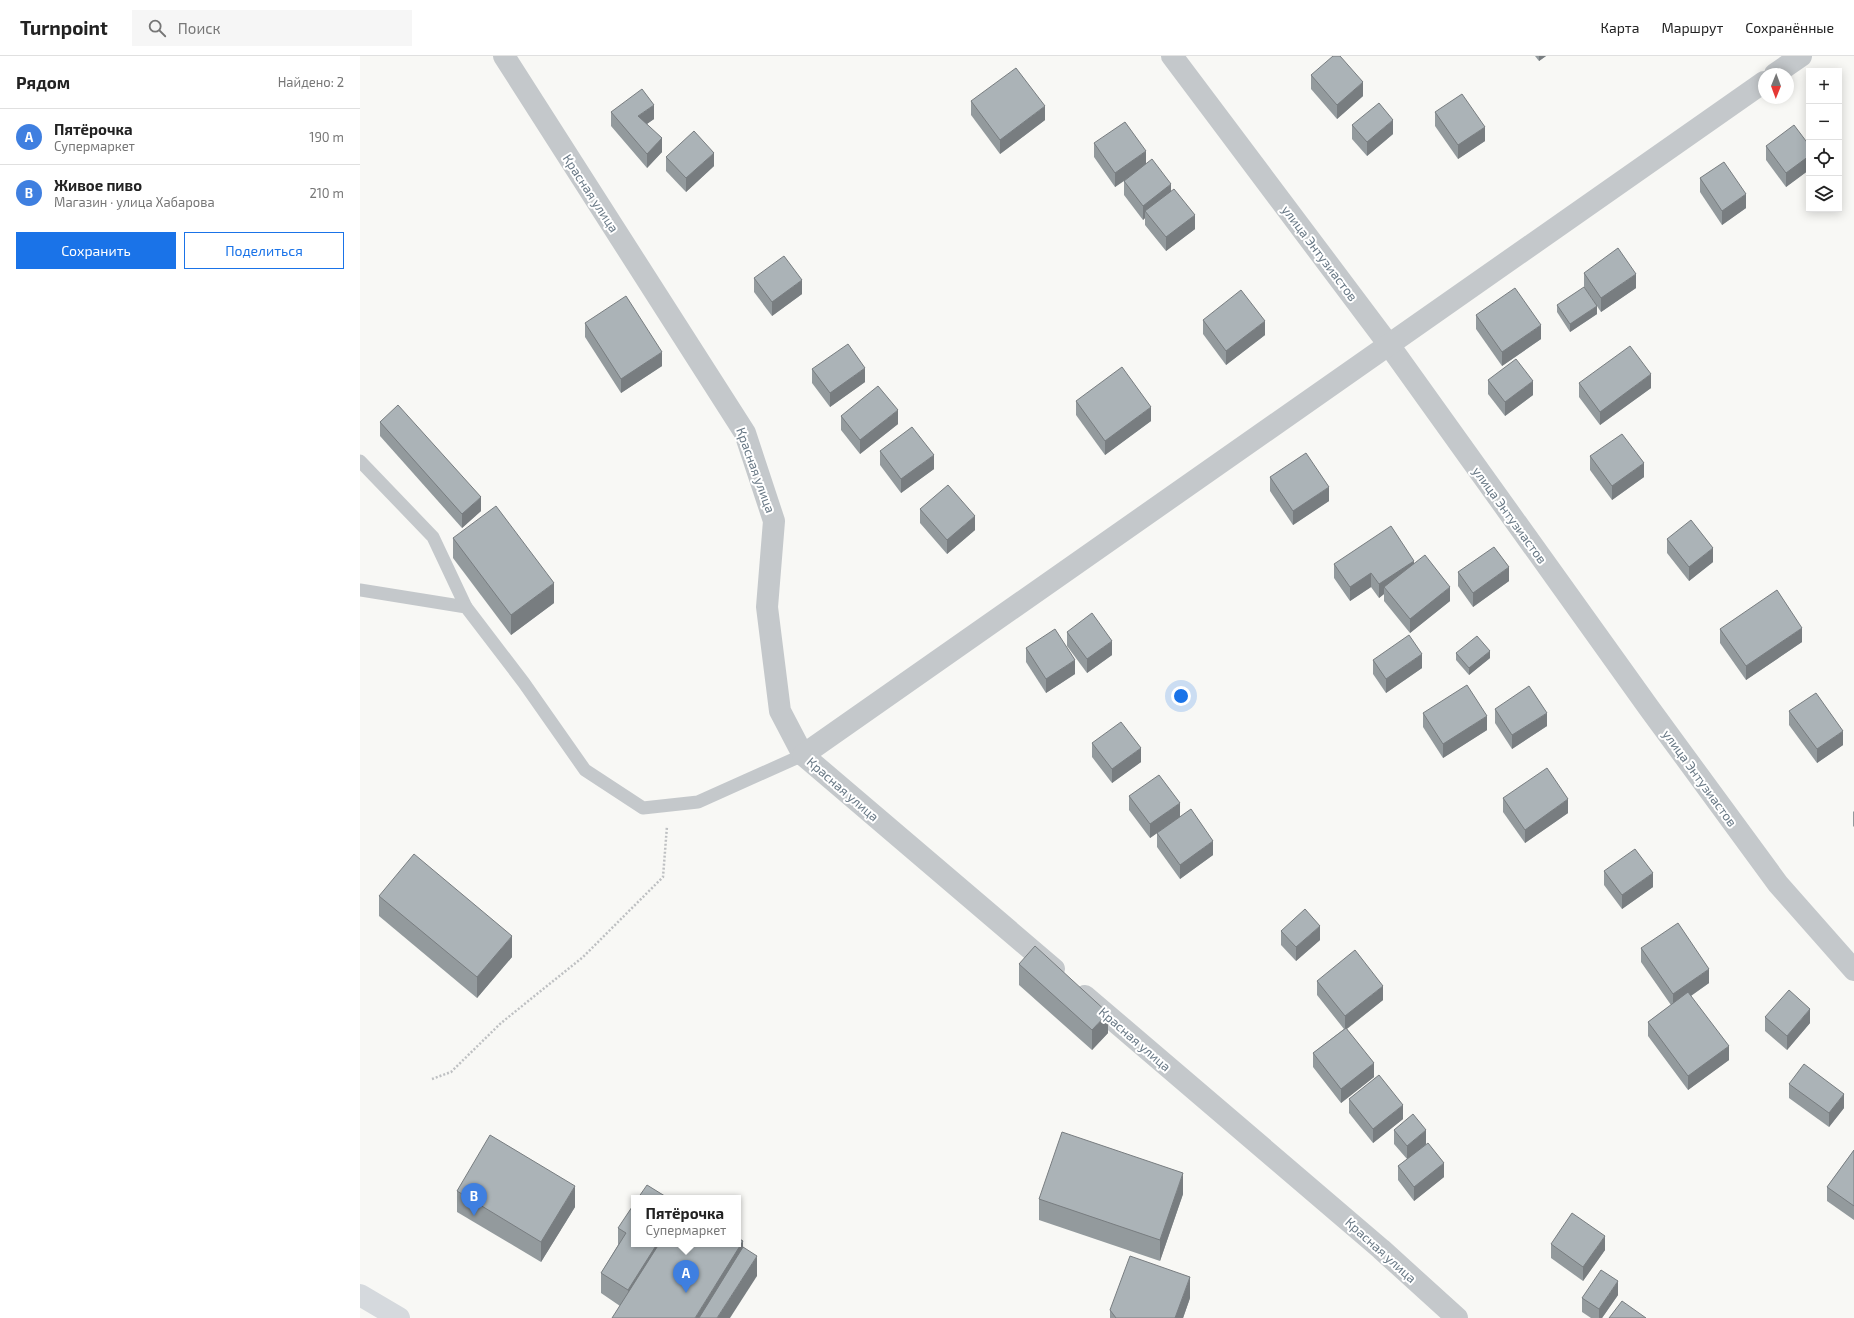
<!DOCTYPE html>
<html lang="ru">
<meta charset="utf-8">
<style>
body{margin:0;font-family:"Exo 2",sans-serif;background:#f6f6f6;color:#222}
.controls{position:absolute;right:12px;top:12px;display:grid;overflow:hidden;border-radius:0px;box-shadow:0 2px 10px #0003}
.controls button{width:36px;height:36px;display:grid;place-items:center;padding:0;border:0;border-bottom:1px solid #e0e0e0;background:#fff;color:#222;font:20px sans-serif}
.compass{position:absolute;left:1398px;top:12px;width:36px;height:36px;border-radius:50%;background:#fff;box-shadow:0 2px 10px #0003;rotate:181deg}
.you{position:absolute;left:821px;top:640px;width:14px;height:14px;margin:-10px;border:3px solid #fff;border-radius:50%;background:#1a73e8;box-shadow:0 0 0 6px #1a73e833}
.badge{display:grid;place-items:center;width:26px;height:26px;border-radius:50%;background:#1a73e8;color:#fff;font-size:13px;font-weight:700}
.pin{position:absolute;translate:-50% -33px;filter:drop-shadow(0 1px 2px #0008)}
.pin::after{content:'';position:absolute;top:21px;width:14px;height:12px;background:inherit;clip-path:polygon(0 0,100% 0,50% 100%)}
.popup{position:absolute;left:271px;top:1139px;width:110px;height:52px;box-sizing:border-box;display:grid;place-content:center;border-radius:0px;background:#fff;filter:drop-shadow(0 1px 3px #0005);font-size:13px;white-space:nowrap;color:#767676}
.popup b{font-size:15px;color:#222}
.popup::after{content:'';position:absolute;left:50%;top:100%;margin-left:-8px;border:8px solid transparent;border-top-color:#fff}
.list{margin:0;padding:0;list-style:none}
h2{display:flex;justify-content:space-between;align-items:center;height:52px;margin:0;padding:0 16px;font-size:17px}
h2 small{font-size:13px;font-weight:400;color:#767676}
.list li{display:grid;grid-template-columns:26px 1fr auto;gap:12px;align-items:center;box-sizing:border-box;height:56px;padding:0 16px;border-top:1px solid #e0e0e0}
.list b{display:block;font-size:15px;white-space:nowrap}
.list p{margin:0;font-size:13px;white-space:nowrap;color:#767676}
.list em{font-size:13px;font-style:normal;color:#767676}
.actions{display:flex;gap:8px;padding:12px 16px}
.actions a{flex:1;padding:9px 0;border:1px solid #1a73e8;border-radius:0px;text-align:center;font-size:14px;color:#1a73e8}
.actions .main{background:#1a73e8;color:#fff}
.icon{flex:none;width:22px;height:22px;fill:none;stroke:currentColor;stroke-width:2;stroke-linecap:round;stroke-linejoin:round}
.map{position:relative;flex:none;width:1494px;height:1262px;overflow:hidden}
header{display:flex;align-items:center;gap:24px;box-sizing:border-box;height:56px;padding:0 20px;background:#fff;border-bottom:1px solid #e0e0e0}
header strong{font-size:19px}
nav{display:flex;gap:22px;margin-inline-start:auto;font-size:14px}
.search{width:280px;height:36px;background:#f6f6f6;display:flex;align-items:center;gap:10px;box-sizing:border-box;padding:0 14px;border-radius:0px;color:#767676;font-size:15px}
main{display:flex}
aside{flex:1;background:#fff}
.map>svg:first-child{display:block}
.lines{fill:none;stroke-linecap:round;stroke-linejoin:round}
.path{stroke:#bec0c2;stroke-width:2.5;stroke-dasharray:2 2;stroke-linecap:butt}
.lane{stroke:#c4c8cb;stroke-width:13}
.street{stroke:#c4c8cb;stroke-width:22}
.primary{stroke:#d5d9dd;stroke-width:22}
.wall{fill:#939a9d}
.shaded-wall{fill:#787d80}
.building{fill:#abb3b7;stroke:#787d80}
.labels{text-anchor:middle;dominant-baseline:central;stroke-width:4;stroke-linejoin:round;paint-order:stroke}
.street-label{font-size:13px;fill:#687885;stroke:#fff}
</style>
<header>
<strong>Turnpoint</strong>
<div class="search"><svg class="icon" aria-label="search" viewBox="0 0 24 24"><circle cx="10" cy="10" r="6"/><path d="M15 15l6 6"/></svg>Поиск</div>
<nav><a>Карта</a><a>Маршрут</a><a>Сохранённые</a></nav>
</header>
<main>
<aside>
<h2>Рядом<small>Найдено: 2</small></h2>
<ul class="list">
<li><span class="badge" style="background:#3f7fe0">A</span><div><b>Пятёрочка</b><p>Супермаркет</p></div><em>190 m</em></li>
<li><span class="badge" style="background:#3f7fe0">B</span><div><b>Живое пиво</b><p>Магазин · улица Хабарова</p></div><em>210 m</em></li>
</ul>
<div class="actions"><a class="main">Сохранить</a><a>Поделиться</a></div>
</aside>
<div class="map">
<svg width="1494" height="1262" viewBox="0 0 1494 1262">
<rect width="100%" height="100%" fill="#f8f8f5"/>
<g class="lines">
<path class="path" d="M72 1023 91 1016 141 967 223 901 303 821 307 770"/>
<g class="lane">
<path d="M0 405 73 481 106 551"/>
<path d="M0 534 106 551 164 627 225 714 283 752 338 746 443 699"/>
</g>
<g class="street">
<path d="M144 0 385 377 414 465 407 551 420 655 443 699 694 913"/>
<path d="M812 0 1029 289 1289 652 1418 828 1494 914"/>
<path d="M1415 18 1441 0"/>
<path d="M443 699 1404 26"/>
<path d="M725 940 1021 1193 1097 1262"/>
</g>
<path class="primary" d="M0 1239 39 1262"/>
</g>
<g class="wall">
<path d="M1175 0H1186L1179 5Z"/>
<path d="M951 19 1003 40 977 63 951 33Z"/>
<path d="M611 45 685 64 640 98 611 59Z"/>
<path d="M251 56 294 63 287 68 302 96 287 112 251 70Z"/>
<path d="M1075 56 1125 85 1098 103 1075 70Z"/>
<path d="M992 69 1033 78 1007 100 992 83Z"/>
<path d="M734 87 786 108 811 135 835 173 806 195 785 169V162L783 164 764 139V125L755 131 734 101Z"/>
<path d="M1449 89V114L1426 131 1406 104V90Z"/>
<path d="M306 101 354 110 326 136 306 115Z"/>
<path d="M1340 122 1386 152 1362 169 1340 136Z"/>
<path d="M1224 217 1276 232 1241 256 1224 231Z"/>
<path d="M394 222 442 238 412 260 394 236Z"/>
<path d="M1197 249 1237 258 1210 276 1197 256Z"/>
<path d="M1116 259 1181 283 1142 310 1116 273Z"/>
<path d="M843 264 905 279 866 309 843 278Z"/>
<path d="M225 267 302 310 261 337 225 281Z"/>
<path d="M452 313 505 326 470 351 452 327Z"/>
<path d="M1128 324 1173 339 1145 360 1128 338Z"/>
<path d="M1219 327 1291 332 1240 369 1219 341Z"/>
<path d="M716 345 791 365 745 399 716 359Z"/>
<path d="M481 360 538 368 500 398 481 374Z"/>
<path d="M20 366 121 455 102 472 20 380Z"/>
<path d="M520 395 574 413 541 437 520 409Z"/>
<path d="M1230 400 1284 421 1252 444 1230 414Z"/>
<path d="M910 421 969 445 933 469 910 435Z"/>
<path d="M560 453 615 474 587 498 560 467Z"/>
<path d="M93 482 194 547 151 579 93 502Z"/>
<path d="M1307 483 1353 506 1329 525 1307 497Z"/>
<path d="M1054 507 1090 545 1050 577 1024 545V538L1019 542 1011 531 990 545 974 522V508Z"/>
<path d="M1098 516 1149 525 1113 551 1098 530Z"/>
<path d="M1360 573 1442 586 1386 624 1360 587Z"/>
<path d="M707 576 752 599 727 617 707 590Z"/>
<path d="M666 592 715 618 686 637 666 606Z"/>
<path d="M1096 597 1130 602 1109 619 1096 604Z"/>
<path d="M1013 604 1062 612 1026 637 1013 618Z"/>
<path d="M1135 653 1187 670 1152 693 1135 667Z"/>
<path d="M1429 655 1483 689 1457 707 1429 669Z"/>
<path d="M1063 657 1127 674 1083 702 1063 671Z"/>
<path d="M732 687 781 706 752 727 732 701Z"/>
<path d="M769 740 820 761 790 782 769 754Z"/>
<path d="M1143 742 1208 757 1165 787 1143 756Z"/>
<path d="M1494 755V771L1493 770V756Z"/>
<path d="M797 777 853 799 820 823 797 791Z"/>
<path d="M1244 815 1293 831 1262 853 1244 829Z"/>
<path d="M19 840 152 901 117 942 19 860Z"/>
<path d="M921 875 960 884 936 905 921 889Z"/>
<path d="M1281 892 1349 927 1331 940 1369 1004 1328 1034 1288 980V966L1311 949 1281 906Z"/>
<path d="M659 908 748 977 732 994 659 929Z"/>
<path d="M957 925 1023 944 987 973 1014 1021 981 1047 953 1011V997L984 973 957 939Z"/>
<path d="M1405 961 1450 967 1427 994 1405 975Z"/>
<path d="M1429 1028 1484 1052 1469 1071 1429 1042Z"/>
<path d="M989 1043 1043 1063 1013 1087 989 1057Z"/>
<path d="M1034 1074 1066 1088 1084 1121 1054 1145 1038 1124V1110L1047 1103 1034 1088Z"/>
<path d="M1494 1094V1164L1467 1145V1131Z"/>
<path d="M97 1135 215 1151 181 1206 97 1156Z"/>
<path d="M823 1138 800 1205 679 1164V1143Z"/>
<path d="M258 1172 383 1191 397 1220 260 1250 241 1237V1217L258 1189Z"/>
<path d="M1191 1188 1245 1194 1223 1225 1191 1202Z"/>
<path d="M1258 1239 1242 1262H1231L1222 1256V1242Z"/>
<path d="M830 1242 823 1262H750V1254Z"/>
</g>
<g class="shaded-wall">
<path d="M1179 0H1186L1179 5Z"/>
<path d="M1003 26V40L977 63V49Z"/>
<path d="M294 49V63L278 74V60Z"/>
<path d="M685 50V64L640 98V84Z"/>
<path d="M1033 64V78L1007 100V86Z"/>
<path d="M1125 71V85L1098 103V89Z"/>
<path d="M302 82V96L287 112V98Z"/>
<path d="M786 95V109L755 131V117Z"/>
<path d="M354 97V110L326 136V122Z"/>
<path d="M1449 100V114L1426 131V117Z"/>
<path d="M811 128V142L785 155V162L783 164V150Z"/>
<path d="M1386 138V152L1362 169V155Z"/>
<path d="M835 159V173L806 195V181Z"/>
<path d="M1276 218V232L1241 256V242Z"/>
<path d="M442 224V238L412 260V246Z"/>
<path d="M1237 250V258L1210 276V268Z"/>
<path d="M905 265V279L866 309V295Z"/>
<path d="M1181 269V283L1142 310V296Z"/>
<path d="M302 296V310L261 337V323Z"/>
<path d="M505 312V326L470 351V337Z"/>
<path d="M1291 318V332L1240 369V356Z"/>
<path d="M1173 325V339L1145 360V346Z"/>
<path d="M791 351V365L745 399V385Z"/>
<path d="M538 354V368L500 398V384Z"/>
<path d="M574 399V413L541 437V423Z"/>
<path d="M1284 407V421L1252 444V430Z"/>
<path d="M969 431V445L933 469V455Z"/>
<path d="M121 441V455L102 472V458Z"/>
<path d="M615 460V474L587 498V484Z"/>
<path d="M1353 492V506L1329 525V511Z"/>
<path d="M1054 505V519L1024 531V538L1019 542V528Z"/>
<path d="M1149 511V525L1113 551V537Z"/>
<path d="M1011 517V531L990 545V531Z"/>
<path d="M194 527V547L151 579V559Z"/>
<path d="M1090 531V545L1050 577V563Z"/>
<path d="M1442 572V586L1386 624V610Z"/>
<path d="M752 585V599L727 617V603Z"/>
<path d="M1130 595V602L1109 619V612Z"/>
<path d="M1062 598V612L1026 637V623Z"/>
<path d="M715 604V618L686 637V623Z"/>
<path d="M1187 657V670L1152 693V679Z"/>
<path d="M1127 660V674L1083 702V688Z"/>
<path d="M1483 675V689L1457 707V693Z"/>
<path d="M781 692V706L752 727V713Z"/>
<path d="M1208 743V757L1165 787V774Z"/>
<path d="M820 747V761L790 782V768Z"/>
<path d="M853 785V799L820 823V809Z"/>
<path d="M1293 817V831L1262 853V839Z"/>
<path d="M960 870V884L936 905V891Z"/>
<path d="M152 880V901L117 942V921Z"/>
<path d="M1349 913V927L1313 952V938Z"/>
<path d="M1023 930V944L985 974V960Z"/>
<path d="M1450 953V967L1427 994V980Z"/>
<path d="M748 957V977L732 994V974Z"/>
<path d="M1369 990V1004L1328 1034V1020Z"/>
<path d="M1014 1007V1021L981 1047V1033Z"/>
<path d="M1484 1038V1052L1469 1071V1057Z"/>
<path d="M1043 1049V1063L1013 1087V1073Z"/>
<path d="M1066 1074V1088L1047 1104V1090Z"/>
<path d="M1084 1107V1121L1054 1145V1131Z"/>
<path d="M823 1117V1138L800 1205V1184Z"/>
<path d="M215 1130V1151L181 1206V1186Z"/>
<path d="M1245 1180V1194L1223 1225V1211Z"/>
<path d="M383 1185V1212L352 1262H335Z"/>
<path d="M297 1188H311L268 1255V1234Z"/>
<path d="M397 1200V1220L370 1262H357Z"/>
<path d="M830 1221V1242L823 1262H815Z"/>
<path d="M1258 1225V1239L1242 1262H1239V1253Z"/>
</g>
<g class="building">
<path d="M973 0H980L1003 26 977 49 951 19Z"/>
<path d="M656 12 685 50 640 84 611 45Z"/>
<path d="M282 33 294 49 278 60 302 82 287 98 251 56Z"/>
<path d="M1102 38 1125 71 1098 89 1075 56Z"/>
<path d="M1019 47 1033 64 1007 86 992 69Z"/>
<path d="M765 66 786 95 755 117 734 87Z"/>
<path d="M1434 69 1449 89V100L1426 117 1406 90Z"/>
<path d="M334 75 354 97 326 122 306 101Z"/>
<path d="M792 103 811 128 783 150 764 125Z"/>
<path d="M1364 106 1386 138 1362 155 1340 122Z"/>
<path d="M814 133 835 159 806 181 785 155Z"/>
<path d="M1258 192 1276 218 1241 242 1224 217Z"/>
<path d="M424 200 442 224 412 246 394 222Z"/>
<path d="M1224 231 1237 250 1210 268 1197 249Z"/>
<path d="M1155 232 1181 269 1142 296 1116 259Z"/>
<path d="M881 234 905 265 866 295 843 264Z"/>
<path d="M266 240 302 296 261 323 225 267Z"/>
<path d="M488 288 505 312 470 337 452 313Z"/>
<path d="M1270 290 1291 318 1240 356 1219 327Z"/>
<path d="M1156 303 1173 325 1145 346 1128 324Z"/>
<path d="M762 311 791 351 745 385 716 345Z"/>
<path d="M518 330 538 354 500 384 481 360Z"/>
<path d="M38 349 121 441 102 458 20 366Z"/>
<path d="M552 371 574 399 541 423 520 395Z"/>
<path d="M1262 378 1284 407 1252 430 1230 400Z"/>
<path d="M946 397 969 431 933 455 910 421Z"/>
<path d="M588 429 615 460 587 484 560 453Z"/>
<path d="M136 450 194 527 151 559 93 482Z"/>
<path d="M1331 464 1353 492 1329 511 1307 483Z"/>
<path d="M1031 470 1054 505 1019 528 1011 517 990 531 974 508Z"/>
<path d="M1134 491 1149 511 1113 537 1098 516Z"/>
<path d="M1065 499 1090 531 1050 563 1024 531Z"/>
<path d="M1417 534 1442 572 1386 610 1360 573Z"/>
<path d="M732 557 752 585 727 603 707 576Z"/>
<path d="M695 573 715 604 686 623 666 592Z"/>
<path d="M1049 579 1062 598 1026 623 1013 604Z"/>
<path d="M1117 580 1130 595 1109 612 1096 597Z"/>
<path d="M1107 629 1127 660 1083 688 1063 657Z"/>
<path d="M1169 630 1187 657 1152 679 1135 653Z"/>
<path d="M1456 637 1483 675 1457 693 1429 655Z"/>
<path d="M761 666 781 692 752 713 732 687Z"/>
<path d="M1187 712 1208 743 1165 774 1143 742Z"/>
<path d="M799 719 820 747 790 768 769 740Z"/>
<path d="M831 753 853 785 820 809 797 777Z"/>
<path d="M1275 793 1293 817 1262 839 1244 815Z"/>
<path d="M54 798 152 880 117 921 19 840Z"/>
<path d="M945 853 960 870 936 891 921 875Z"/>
<path d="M1318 867 1349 913 1313 938 1281 892Z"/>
<path d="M675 890 748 957 732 974 659 908Z"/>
<path d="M995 894 1023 930 985 960 957 925Z"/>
<path d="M1429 934 1450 953 1427 980 1405 961Z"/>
<path d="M1328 936 1369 990 1328 1020 1288 966Z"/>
<path d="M986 972 1014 1007 981 1033 953 997Z"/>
<path d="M1444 1008 1484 1038 1469 1057 1429 1028Z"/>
<path d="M1019 1019 1043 1049 1013 1073 989 1043Z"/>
<path d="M1053 1058 1066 1074 1047 1090 1034 1074Z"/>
<path d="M702 1076 823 1117 800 1184 679 1143Z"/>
<path d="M130 1079 215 1130 181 1186 97 1135Z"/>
<path d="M1068 1087 1084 1107 1054 1131 1038 1110Z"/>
<path d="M1494 1094V1150L1467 1131Z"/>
<path d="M287 1129 308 1142H278Z"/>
<path d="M274 1148V1188H297L268 1234 241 1217 266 1177 258 1172Z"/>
<path d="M1212 1157 1245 1180 1223 1211 1191 1188Z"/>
<path d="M378 1182 383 1185 335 1262H252L299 1188H378Z"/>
<path d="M383 1191 397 1200 357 1262H339Z"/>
<path d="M770 1200 830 1221 815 1262H756L750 1254Z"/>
<path d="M1241 1214 1258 1225 1239 1253 1222 1242Z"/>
<path d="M1262 1245 1286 1262H1249Z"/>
</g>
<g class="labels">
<g class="street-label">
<text transform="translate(231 137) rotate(57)">Красная улица</text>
<text transform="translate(960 197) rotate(53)">улица Энтузиастов</text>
<text transform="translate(396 414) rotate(70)">Красная улица</text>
<text transform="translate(1150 459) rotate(54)">улица Энтузиастов</text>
<text transform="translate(1340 722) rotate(54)">улица Энтузиастов</text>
<text transform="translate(483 733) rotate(41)">Красная улица</text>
<text transform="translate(775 983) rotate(41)">Красная улица</text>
<text transform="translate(1021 1194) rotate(42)">Красная улица</text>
</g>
</g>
</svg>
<div class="controls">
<button>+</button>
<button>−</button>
<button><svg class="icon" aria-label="locate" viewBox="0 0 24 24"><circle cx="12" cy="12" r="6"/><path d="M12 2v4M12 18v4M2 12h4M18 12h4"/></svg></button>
<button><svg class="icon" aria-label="layers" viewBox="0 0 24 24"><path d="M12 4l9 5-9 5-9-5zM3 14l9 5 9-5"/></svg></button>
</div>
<svg class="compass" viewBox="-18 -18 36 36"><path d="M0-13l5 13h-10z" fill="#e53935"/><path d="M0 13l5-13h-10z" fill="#767676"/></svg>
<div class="you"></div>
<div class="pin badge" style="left:326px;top:1237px;background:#3f7fe0">A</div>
<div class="popup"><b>Пятёрочка</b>Супермаркет</div>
<div class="pin badge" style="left:114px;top:1160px;background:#3f7fe0">B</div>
</div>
</main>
